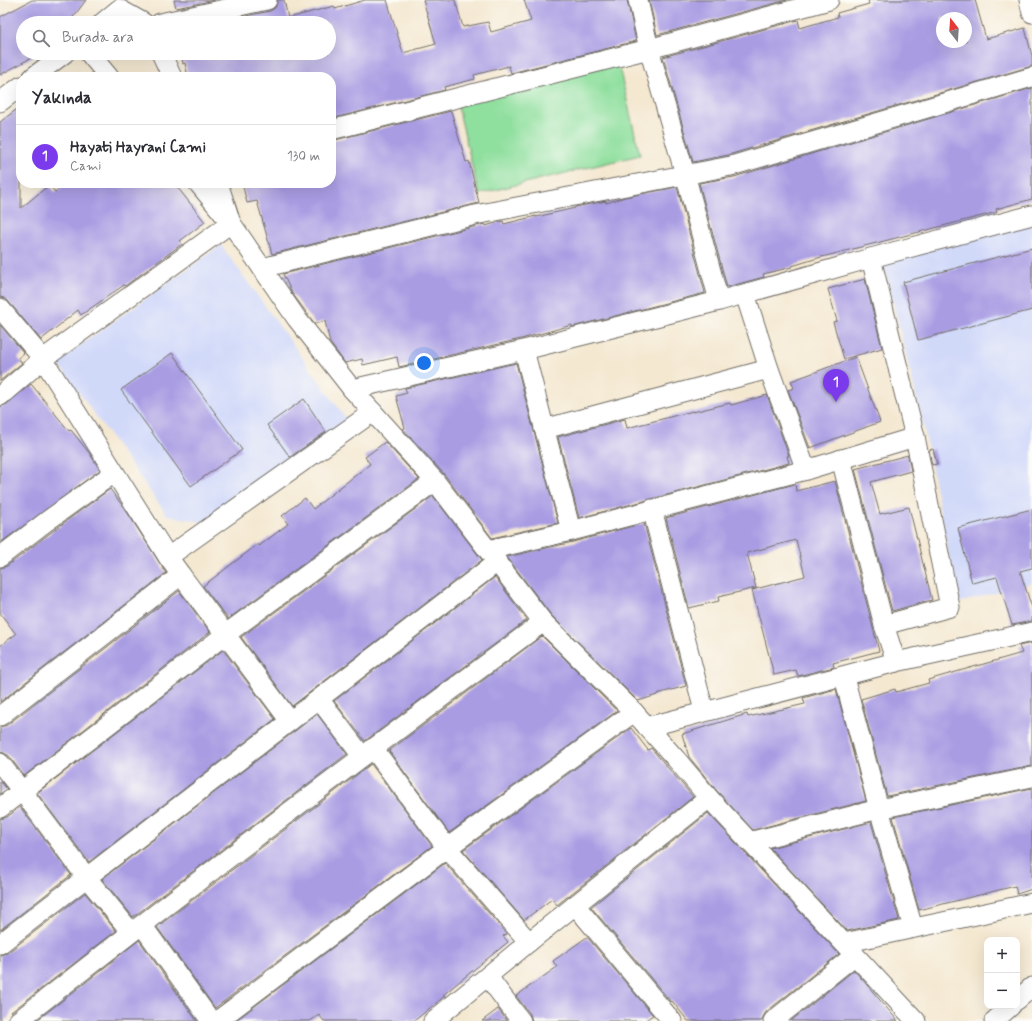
<!DOCTYPE html>
<html lang="tr">
<meta charset="utf-8">
<style>
body{margin:0;font-family:Mynerve,sans-serif;background:#f2f2f3;color:#2b2b33}
.controls{position:absolute;right:12px;bottom:12px;display:grid;overflow:hidden;border-radius:8px;box-shadow:0 4px 16px #0002}
.controls button{width:36px;height:36px;display:grid;place-items:center;padding:0;border:0;border-bottom:1px solid #e1e1e2;background:#fff;color:#2b2b33;font:20px sans-serif}
.compass{position:absolute;left:936px;top:12px;width:36px;height:36px;border-radius:50%;background:#fff;box-shadow:0 4px 16px #0002;rotate:343deg}
.you{position:absolute;left:424px;top:363px;width:14px;height:14px;margin:-10px;border:3px solid #fff;border-radius:50%;background:#1a73e8;box-shadow:0 0 0 6px #1a73e833}
.badge{display:grid;place-items:center;width:26px;height:26px;border-radius:50%;background:#7c3aed;color:#fff;font-size:13px;font-weight:700}
.pin{position:absolute;translate:-50% -33px;filter:drop-shadow(0 1px 2px #0008)}
.pin::after{content:'';position:absolute;top:21px;width:14px;height:12px;background:inherit;clip-path:polygon(0 0,100% 0,50% 100%)}
.list{margin:0;padding:0;list-style:none}
h2{display:flex;justify-content:space-between;align-items:center;height:52px;margin:0;padding:0 16px;font-size:17px}
h2 small{font-size:13px;font-weight:400;color:#7c7c81}
.list li{display:grid;grid-template-columns:26px 1fr auto;gap:12px;align-items:center;box-sizing:border-box;height:64px;padding:0 16px;border-top:1px solid #e1e1e2}
.list b{display:block;font-size:15px;white-space:nowrap}
.list p{margin:0;font-size:13px;white-space:nowrap;color:#7c7c81}
.list em{font-size:13px;font-style:normal;color:#7c7c81}
.icon{flex:none;width:22px;height:22px;fill:none;stroke:currentColor;stroke-width:2;stroke-linecap:round;stroke-linejoin:round}
.map{position:relative;flex:none;width:1032px;height:1021px;overflow:hidden}
.search{position:absolute;background:#fff;box-shadow:0 4px 16px #0002;left:16px;top:16px;width:320px;height:44px;display:flex;align-items:center;gap:10px;box-sizing:border-box;padding:0 14px;border-radius:22px;color:#7c7c81;font-size:15px}
.panel{position:absolute;background:#fff;box-shadow:0 4px 16px #0002;left:16px;top:72px;width:320px;height:116px;border-radius:16px}
.map>svg:first-child{display:block}
.built{fill:#d1d9f9}
.green{fill:#8fdf9e;stroke:#5d8564}
.building{fill:#a99ce3;fill-rule:evenodd}
.lines{fill:none;stroke-linecap:round;stroke-linejoin:round}
.street-casing{stroke:#716d65;stroke-width:21}
.street{stroke:#fff;stroke-width:19}
</style>
<div class="map">
<svg width="1032" height="1021" viewBox="0 0 1032 1021">
<rect width="100%" height="100%" fill="#fdfcf7"/>
<filter id="ink" filterUnits="userSpaceOnUse"><feTurbulence type="fractalNoise" baseFrequency=".025" numOctaves="2"/><feDisplacementMap in="SourceGraphic" scale="8" xChannelSelector="R" yChannelSelector="G"/><feConvolveMatrix kernelMatrix="1 2 1 2 8 2 1 2 1" color-interpolation-filters="sRGB"/></filter>
<filter id="wash" filterUnits="userSpaceOnUse"><feTurbulence type="fractalNoise" baseFrequency=".012" numOctaves="4" result="noise"/><feDisplacementMap in="SourceGraphic" scale="16" xChannelSelector="R" yChannelSelector="G"/><feGaussianBlur stdDeviation="0.9" result="paint"/><feColorMatrix in="noise" values="0 0 0 0 0 0 0 0 0 0 0 0 0 0 0 0 0 1.4 0 .05"/><feComposite in="paint" operator="in"/></filter>
<g filter="url(#wash)">
<rect width="100%" height="100%" fill="#f4e8d1"/>
<g class="built">
<path d="M1032 224V583L958 603 925 433 883 261Z"/>
<path d="M221 245 350 424 211 524 167 515 57 362Z"/>
</g>
<path class="green" d="M618 63 640 155 479 194 457 103Z"/>
<g id="blocks">
<g class="building">
<path d="M32 0H86L71 20 64 23H23V53H40L0 75V17Z"/>
<path d="M174 0H215L176 8Z"/>
<path d="M278 0H284L288 18 334 6 335 9 365 0H387L403 53 436 44 423 0H455L463 27 488 22 491 32 531 21 524 0H627L636 41 511 73 509 66 474 75 475 79 444 87 445 90 331 119V77H188L185 63 183 64 181 53H329V23H212L270 11 275 8Z"/>
<path d="M649 0H787L657 35Z"/>
<path d="M868 0H975L986 39 1025 28 1032 56V66L728 155 693 162 663 57 798 20 800 28 838 17 837 13 869 4ZM942 18H966V42H942Z"/>
<path d="M1032 88V199L996 209 997 212 818 258 792 266V267L763 274 764 277 727 287 699 183 734 177Z"/>
<path d="M21 106V208L49 185 55 192 67 183H174L205 222 180 241 182 244 125 286 124 285 81 315 78 310 41 340 8 301 4 298 0 297V122Z"/>
<path d="M451 111 466 162 469 161 479 203 272 254 257 201 247 203 242 183H331V141Z"/>
<path d="M677 187 705 293 572 327V325L521 339 399 367 397 357 363 365 362 359 345 363 330 343 325 321 315 324 292 293 283 274 477 226 484 224 485 226 503 221 504 224 536 216V217L575 208V207L606 201V203L625 197Z"/>
<path d="M1032 248V310L918 340 903 282Z"/>
<path d="M865 279 882 348 844 359 833 322 837 321 828 289Z"/>
<path d="M0 325 24 353 18 358 22 363 0 381Z"/>
<path d="M172 353 242 450 191 486 121 390Z"/>
<path d="M856 357 880 422 810 448 788 390 794 388 791 381Z"/>
<path d="M516 363 558 523 492 538 444 474 403 429 405 428 396 396 407 393 405 388Z"/>
<path d="M31 384 69 431 71 430 90 454 100 470 0 543V407L7 404Z"/>
<path d="M767 395 789 456H787L789 463 579 518 558 437 625 419 627 428 693 411V412L730 403 731 405Z"/>
<path d="M304 399 326 432 290 457 267 425Z"/>
<path d="M385 442 419 479 228 619 203 586 258 544 259 546 288 524 282 516 305 498 313 509 352 478 370 464 365 457Z"/>
<path d="M933 449 937 464 932 465 929 450Z"/>
<path d="M908 455 911 471 871 482 880 514 909 507 932 600 892 611 855 469Z"/>
<path d="M835 481 879 651 833 663 834 667 798 676 796 670 774 675 752 590 805 576 796 540 747 553 756 588 718 597 719 601 689 608 666 518 795 484 796 491Z"/>
<path d="M110 489 127 512 166 573 0 702V646L16 634 0 613V568L7 566 54 530Z"/>
<path d="M433 496 482 560 292 706 241 637Z"/>
<path d="M1032 509V568L1020 571 1032 608V621L1012 625 997 577 972 583 958 528Z"/>
<path d="M644 523 686 686 657 694V695L638 701 551 615 507 557 573 542Z"/>
<path d="M495 577 527 620 365 741 334 701Z"/>
<path d="M179 591 210 632 24 776 9 756 4 753 0 752V727L7 725Z"/>
<path d="M542 636 617 711 449 833 389 751Z"/>
<path d="M1032 643V766L887 796 861 699 895 689 896 692 929 683 928 680 1022 653 1019 646Z"/>
<path d="M223 650 275 719 89 862 37 793Z"/>
<path d="M836 689 866 801 753 830 717 791 689 757 682 734 747 714 748 717 805 704 803 698Z"/>
<path d="M317 714 347 754 133 917 102 879Z"/>
<path d="M631 728 648 750 651 748 693 797 557 905 552 899 524 920 463 850Z"/>
<path d="M371 764 432 846 215 1008 157 927Z"/>
<path d="M0 781 7 789 0 794Z"/>
<path d="M1032 788V889L1017 894 1015 886 919 910 893 817Z"/>
<path d="M20 807 71 875 0 930V819L7 817Z"/>
<path d="M708 813 839 954 766 1012 763 1017 762 1021H688L672 1001 671 1002 591 907Z"/>
<path d="M871 822 899 920 847 931 770 848Z"/>
<path d="M445 863 507 934 503 936 508 942 471 972 443 995 445 996 414 1021H324L319 1015 310 1021H235Z"/>
<path d="M85 893 116 931 11 1012 8 1018 3 1021H0V955L7 953Z"/>
<path d="M587 937 653 1015 644 1021H532L530 1014 516 996 557 967 553 961Z"/>
<path d="M139 940 197 1021H36L90 979Z"/>
<path d="M854 970 898 1021H791Z"/>
<path d="M498 1009 507 1021H482Z"/>
</g>
</g>
</g>
<g filter="url(#ink)">
<use href="#blocks" fill-opacity="0" stroke="#716d65" stroke-width="1"/>
<g class="lines">
<defs>
<g id="street">
<path d="M638 0 649 49 685 174 719 301"/>
<path d="M1029 0 1032 13"/>
<path d="M102 23 119 9 144 23"/>
<path d="M160 23 267 0"/>
<path d="M89 53 109 77"/>
<path d="M161 53 172 77"/>
<path d="M33 77 65 53"/>
<path d="M0 102 21 86"/>
<path d="M331 130 649 49 829 0"/>
<path d="M198 183 231 223 297 319 352 389 435 481 543 622 634 712 676 759 709 798 916 1021"/>
<path d="M871 258 915 437 950 607 884 625"/>
<path d="M262 268 475 215 731 166 1032 77"/>
<path d="M745 294 769 369 806 470"/>
<path d="M0 308 43 359 168 557"/>
<path d="M524 350 571 531"/>
<path d="M352 389 524 350 719 301 871 258 1032 215"/>
<path d="M0 396 43 359 231 223 218 183"/>
<path d="M544 429 769 369"/>
<path d="M841 459 884 625 896 662"/>
<path d="M652 509 704 711"/>
<path d="M488 550 571 531 806 470 915 437"/>
<path d="M0 557 47 521 114 473"/>
<path d="M181 575 290 721"/>
<path d="M844 677 879 809 913 928"/>
<path d="M319 699 362 756"/>
<path d="M0 716 181 575 168 557 373 412"/>
<path d="M647 727 896 662 1032 632"/>
<path d="M373 748 447 848 529 942"/>
<path d="M0 763 22 791 87 878 131 932"/>
<path d="M0 808 226 634 435 481"/>
<path d="M749 842 879 809 1032 777"/>
<path d="M575 905 672 1021"/>
<path d="M142 925 211 1021"/>
<path d="M844 943 1032 903"/>
<path d="M0 944 497 562"/>
<path d="M488 977 521 1021"/>
<path d="M1017 1000 1032 987"/>
<path d="M18 1021C191 885 366 753 543 622"/>
<path d="M217 1021 447 848 634 712"/>
<path d="M433 1021 529 942 709 798"/>
<path d="M773 1021 855 955"/>
<path d="M994 1021 1011 1006"/>
</g>
</defs>
<use href="#street" class="street-casing"/>
<use href="#street" class="street"/>
</g>
</g>
</svg>
<div class="controls">
<button>+</button>
<button>−</button>
</div>
<svg class="compass" viewBox="-18 -18 36 36"><path d="M0-13l5 13h-10z" fill="#e53935"/><path d="M0 13l5-13h-10z" fill="#7c7c81"/></svg>
<div class="you"></div>
<div class="pin badge" style="left:836px;top:402px">1</div>
<div class="search"><svg class="icon" aria-label="search" viewBox="0 0 24 24"><circle cx="10" cy="10" r="6"/><path d="M15 15l6 6"/></svg>Burada ara</div>
<section class="panel">
<h2>Yakında<small></small></h2>
<ul class="list">
<li><span class="badge">1</span><div><b>Hayati Hayrani Cami</b><p>Cami</p></div><em>130 m</em></li>
</ul>
</section>
</div>
